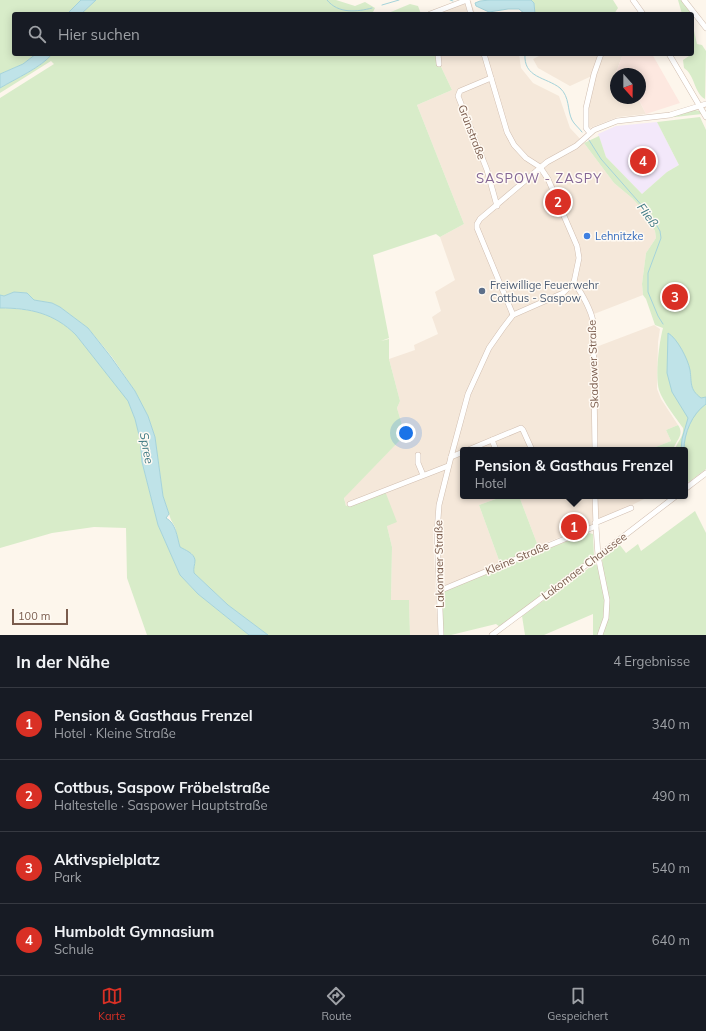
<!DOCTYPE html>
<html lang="de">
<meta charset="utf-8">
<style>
body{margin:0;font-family:Mulish,sans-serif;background:#242831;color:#f1f3f6}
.compass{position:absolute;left:610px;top:68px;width:36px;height:36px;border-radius:50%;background:#171b24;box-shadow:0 2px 10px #0003;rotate:159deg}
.scale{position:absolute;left:12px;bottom:10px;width:56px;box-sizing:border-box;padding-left:4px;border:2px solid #7a5c4d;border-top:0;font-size:11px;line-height:14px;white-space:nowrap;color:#7a5c4d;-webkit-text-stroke:3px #fffaf3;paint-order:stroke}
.you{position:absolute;left:406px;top:433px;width:14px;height:14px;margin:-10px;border:3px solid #fff;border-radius:50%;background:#1a73e8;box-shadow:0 0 0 6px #1a73e833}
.badge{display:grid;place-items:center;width:26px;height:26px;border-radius:50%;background:#d93025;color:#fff;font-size:13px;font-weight:700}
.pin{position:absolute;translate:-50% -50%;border:2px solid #fff;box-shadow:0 1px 4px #0006}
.popup{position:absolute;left:460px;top:447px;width:228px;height:52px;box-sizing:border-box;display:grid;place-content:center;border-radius:4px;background:#171b24;filter:drop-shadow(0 1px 3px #0005);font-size:13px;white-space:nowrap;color:#9ea1a6}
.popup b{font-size:15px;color:#f1f3f6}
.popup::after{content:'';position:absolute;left:50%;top:100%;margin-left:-8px;border:8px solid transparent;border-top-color:#171b24}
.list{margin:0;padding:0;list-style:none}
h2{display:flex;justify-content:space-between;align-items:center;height:52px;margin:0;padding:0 16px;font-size:17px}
h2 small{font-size:13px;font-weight:400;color:#9ea1a6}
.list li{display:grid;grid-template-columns:26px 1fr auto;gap:12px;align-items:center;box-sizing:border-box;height:72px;padding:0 16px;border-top:1px solid #363941}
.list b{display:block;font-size:15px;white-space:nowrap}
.list p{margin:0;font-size:13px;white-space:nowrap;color:#9ea1a6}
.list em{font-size:13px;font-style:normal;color:#9ea1a6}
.icon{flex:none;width:22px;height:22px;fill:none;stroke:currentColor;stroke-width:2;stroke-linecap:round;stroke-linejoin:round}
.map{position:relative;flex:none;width:706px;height:635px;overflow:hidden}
.search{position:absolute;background:#171b24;box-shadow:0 2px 10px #0003;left:12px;right:12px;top:12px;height:44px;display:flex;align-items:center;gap:10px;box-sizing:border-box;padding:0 14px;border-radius:4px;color:#9ea1a6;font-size:15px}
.sheet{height:340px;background:#171b24}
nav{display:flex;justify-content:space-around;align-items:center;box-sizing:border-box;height:56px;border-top:1px solid #363941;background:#171b24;font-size:11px;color:#9ea1a6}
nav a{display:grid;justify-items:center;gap:2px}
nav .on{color:#d93025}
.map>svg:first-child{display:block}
.residential{fill:#f5e8da}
.commercial{fill:#fde8e0}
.education{fill:#f3e8fa}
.green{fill:#d8ecc9}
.water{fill:#bfe3e8;stroke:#a5d3da}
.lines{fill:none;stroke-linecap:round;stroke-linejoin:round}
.stream{stroke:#a5d3da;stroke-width:1}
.minor-casing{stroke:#d1beb0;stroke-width:6}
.minor{stroke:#fff;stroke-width:5}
.shop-dot{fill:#3f7fe0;stroke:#fffaf3;stroke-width:1.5}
.service-dot{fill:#5c6f8a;stroke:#fffaf3;stroke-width:1.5}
.labels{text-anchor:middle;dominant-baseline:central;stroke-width:3;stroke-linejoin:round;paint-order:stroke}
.street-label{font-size:11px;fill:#7a5c4d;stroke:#fffaf3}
.shop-label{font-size:11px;fill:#366cbe;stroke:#fffaf3;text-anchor:start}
.service-label{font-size:11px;fill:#4e5e75;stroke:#fffaf3;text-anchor:start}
.water-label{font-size:12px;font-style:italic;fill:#437c86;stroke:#fffaf3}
.quarter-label{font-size:13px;letter-spacing:1px;fill:#846695;stroke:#fffaf3}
</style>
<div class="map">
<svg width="706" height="635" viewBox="0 0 706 635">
<rect width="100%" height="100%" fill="#fdf6ec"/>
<g class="residential">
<path d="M471 1 475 14H435Z"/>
<path d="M435 54H519L521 68 533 83 559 96 570 128 584 143 614 183 632 198 644 211 655 231 656 238 646 253 642 284 643 295 594 314 578 282H571L561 291 554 295 508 317 486 349 467 391 445 470 436 511 433 536 438 635H410L409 600H391L392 547 387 526 385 491 346 506 344 497 405 435 397 408 400 401 389 359 415 350 414 345 438 334 432 317 441 311 435 292 455 280 440 237 464 224 417 105 452 90Z"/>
<path d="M543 54H623L610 88 616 86V98H638L646 114 618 117 590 128 588 125 587 109 594 75 570 86 538 68 533 59Z"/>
<path d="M573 287 575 288 582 299 590 319 592 349V450H463V496H504L479 505 500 563 441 588 438 533 441 505 463 416 470 394 491 350 506 327 515 317 556 299Z"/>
<path d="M654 325 660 329 658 342 657 389 661 399 678 425 666 430 671 441 648 450H597L596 347Z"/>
<path d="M519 496H593V524L538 546Z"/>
<path d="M597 496H648V497L598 522Z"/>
</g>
<path class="commercial" d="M623 54H652L680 103 646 114 638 98H640V74H616V86L610 88Z"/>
<path class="education" d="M657 122 679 165 667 172 642 194 606 157 598 134 616 126Z"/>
<g class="green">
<path d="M0 0H81L67 14H14V54H36L23 64 0 74Z"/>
<path d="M96 0H336L355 6 365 2 375 8 372 14H81Z"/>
<path d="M531 0H613L618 8 614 14H535L534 3Z"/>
<path d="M678 0H682L689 10 690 14H682Z"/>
<path d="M410 4 418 6 421 14H386Z"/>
<path d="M692 22 697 44 702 45 706 51 705 99C694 93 695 75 684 68L683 60 692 54Z"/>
<path d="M52 54H435L452 90 417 105 464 224 440 237 436 234 373 255 389 338 381 341 389 339V359L400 401 397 408 405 435 344 498 346 506 385 491 397 522 387 526 392 547 391 600H409L410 635H268L228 605 194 573C193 568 195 565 195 560 194 553 185 550 180 547L175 527 171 520 163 496 155 437 148 416 135 391 112 357 88 328 60 307 52 303 34 300 27 293 14 292 4 296 0 295V98L54 64 51 61 0 93V88C15 79 41 68 52 54Z"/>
<path d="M695 110 699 111 702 114 666 118Z"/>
<path d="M700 117 706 130V469L689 482 685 479V450H675C677 441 684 437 683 428 676 418 663 402 659 390 655 376 659 343 663 328L655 325 646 299 643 295 642 284 646 253 656 238 655 231 644 211 632 198 614 183 584 143 599 136 606 157 642 194 667 172 679 165 657 122Z"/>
<path d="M0 308C31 309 53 312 76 335L128 400 135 419 140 439 142 462 158 525 180 575 198 594 249 635H147L127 578 126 528 94 527 52 533 0 548Z"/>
<path d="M678 425C685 435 676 440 673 450H648L671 441 666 430Z"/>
<path d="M504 496H519L538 546 536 553 589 533 593 534 594 557 500 627 496 624 451 635H443L441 588 500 563 479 505Z"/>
<path d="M695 511 706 533V635H593V614L544 635H525L522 616 593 565 595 564 599 567 603 565 601 556 619 544 626 553 638 544 641 551Z"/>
</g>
<g class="water">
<path d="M81 0H96L81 14H67Z"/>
<path d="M490 0H531L534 3 535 14H525L519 9H508L489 12 476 6 475 3 480 1Z"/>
<path d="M36 54H52C42 67 15 79 0 88V74L23 64Z"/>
<path d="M14 292 27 293 34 300 52 303 60 307 88 328 111 357 135 391 148 416 155 437 163 496 169 514 166 518C176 523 177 537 180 547 185 550 194 553 195 560 195 565 193 568 194 573L228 605 268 635H249L198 594 180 575 158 525 142 462 140 439 135 419 128 401 76 335C54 313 30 308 0 308V295L4 296Z"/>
<path d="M668 333C677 338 688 359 690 370 692 383 689 389 701 398L706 397V404C692 414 684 433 684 450H681L682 439 688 418 672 392 667 373Z"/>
</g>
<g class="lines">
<g class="stream">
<path d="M327 0C338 14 357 12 372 8"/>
<path d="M450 0 453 1"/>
<path d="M382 5 399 0"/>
<path d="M525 54C523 78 546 77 560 88 570 97 567 110 572 120 574 124 579 128 582 132"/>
<path d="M589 140 601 159 652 217 660 231 661 238 648 273V292L658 316 663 324"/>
</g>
<defs>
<g id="minor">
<path d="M467 0 471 14"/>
<path d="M633 0 643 14"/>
<path d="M684 0 706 28"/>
<path d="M430 14 467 0"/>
<path d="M438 54 439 64"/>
<path d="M484 54 507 132 514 145 526 158 540 167 548 179 577 246 579 258 574 282"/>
<path d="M669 54 706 117"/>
<path d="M491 78 460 91 458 96 487 170 497 206"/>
<path d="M590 133 586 128V108L594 74 601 54"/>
<path d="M574 282C582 294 590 307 593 321L595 450"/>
<path d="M513 315 477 228V224L480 219 547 162 576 146 594 130 617 121 670 115 706 104"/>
<path d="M492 440 496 450"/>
<path d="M468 450 521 428 523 430 532 450"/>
<path d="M418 455V463L423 475"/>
<path d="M451 457 463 452"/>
<path d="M685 489 706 473"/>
<path d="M595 496 596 526 598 556 607 600 606 618 600 635"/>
<path d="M350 504 448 466"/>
<path d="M595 523 631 508"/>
<path d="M439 591 596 526"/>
<path d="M441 635 437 533 439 505 451 457 468 394 489 348 503 328 513 315 563 293 574 282"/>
<path d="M492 635 598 556 676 496"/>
</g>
</defs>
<use href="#minor" class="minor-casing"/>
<use href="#minor" class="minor"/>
</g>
<circle class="shop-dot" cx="587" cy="236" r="4"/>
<circle class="service-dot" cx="482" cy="291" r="4"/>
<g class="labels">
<g class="street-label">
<text transform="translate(472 132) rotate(69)">Grünstraße</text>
<text transform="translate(593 364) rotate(-92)">Skadower Straße</text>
<text transform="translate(517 558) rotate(-23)">Kleine Straße</text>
<text transform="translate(439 564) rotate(-91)">Lakomaer Straße</text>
<text transform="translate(584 566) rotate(-37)">Lakomaer Chaussee</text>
</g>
<g class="shop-label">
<text x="595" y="236">Lehnitzke</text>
</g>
<g class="service-label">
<text x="490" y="285">Freiwillige Feuerwehr<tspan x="490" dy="13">Cottbus - Saspow</tspan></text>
</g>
<g class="water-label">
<text transform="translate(648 215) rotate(53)">Fließ</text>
<text transform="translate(147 448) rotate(80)">Spree</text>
</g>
<g class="quarter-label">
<text x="539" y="178">SASPOW - ZASPY</text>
</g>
</g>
</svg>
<svg class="compass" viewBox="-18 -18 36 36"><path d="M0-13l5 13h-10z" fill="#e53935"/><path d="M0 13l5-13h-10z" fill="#9ea1a6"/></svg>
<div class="scale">100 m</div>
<div class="you"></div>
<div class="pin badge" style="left:574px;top:527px">1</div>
<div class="popup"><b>Pension &amp; Gasthaus Frenzel</b>Hotel</div>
<div class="pin badge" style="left:558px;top:202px">2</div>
<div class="pin badge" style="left:675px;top:297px">3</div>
<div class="pin badge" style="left:643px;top:161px">4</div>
<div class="search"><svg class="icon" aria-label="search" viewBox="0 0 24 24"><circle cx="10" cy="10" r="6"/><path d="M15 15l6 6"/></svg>Hier suchen</div>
</div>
<section class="sheet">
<h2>In der Nähe<small>4 Ergebnisse</small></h2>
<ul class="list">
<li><span class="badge">1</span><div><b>Pension &amp; Gasthaus Frenzel</b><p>Hotel · Kleine Straße</p></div><em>340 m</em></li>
<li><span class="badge">2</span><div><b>Cottbus, Saspow Fröbelstraße</b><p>Haltestelle · Saspower Hauptstraße</p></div><em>490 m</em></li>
<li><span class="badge">3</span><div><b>Aktivspielplatz</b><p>Park</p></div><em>540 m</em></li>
<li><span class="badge">4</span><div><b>Humboldt Gymnasium</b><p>Schule</p></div><em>640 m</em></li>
</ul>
</section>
<nav>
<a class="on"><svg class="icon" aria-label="map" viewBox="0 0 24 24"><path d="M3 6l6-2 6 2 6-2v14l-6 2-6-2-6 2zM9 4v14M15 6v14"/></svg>Karte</a>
<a><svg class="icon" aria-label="directions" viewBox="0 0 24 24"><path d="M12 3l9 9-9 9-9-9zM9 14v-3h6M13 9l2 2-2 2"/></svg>Route</a>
<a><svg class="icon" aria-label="saved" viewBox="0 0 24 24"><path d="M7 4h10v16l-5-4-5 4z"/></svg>Gespeichert</a>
</nav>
